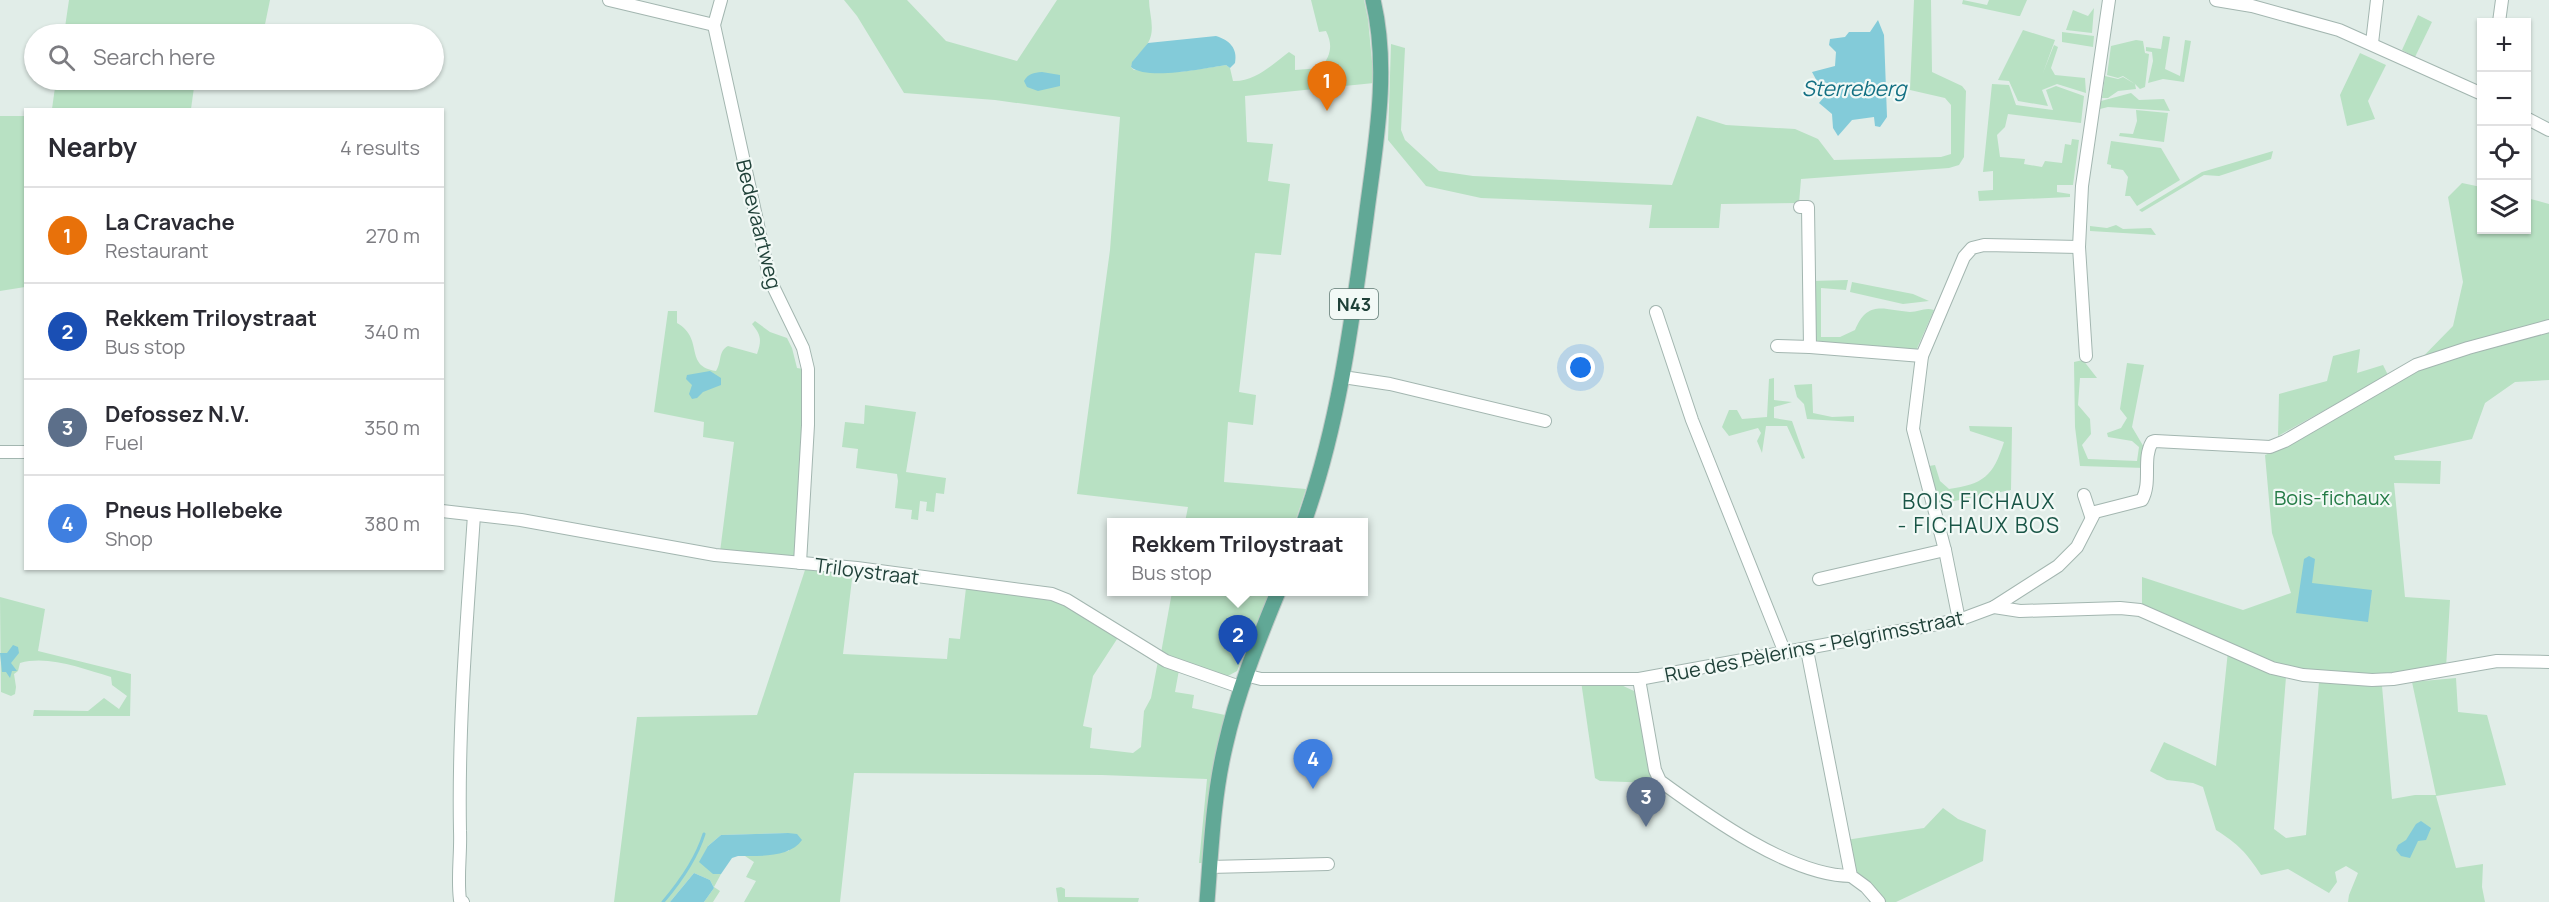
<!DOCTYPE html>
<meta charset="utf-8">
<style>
body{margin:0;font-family:Manrope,sans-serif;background:#f7f7f7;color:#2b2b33}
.controls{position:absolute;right:18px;top:18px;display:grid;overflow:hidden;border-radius:0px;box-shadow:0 2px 4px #0004}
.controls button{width:54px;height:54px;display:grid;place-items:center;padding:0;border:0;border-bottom:2px solid #e1e1e2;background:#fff;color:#2b2b33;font:30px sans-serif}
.you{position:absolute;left:1581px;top:368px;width:21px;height:21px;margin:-15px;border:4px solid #fff;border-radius:50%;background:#1a73e8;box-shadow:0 0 0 9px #1a73e833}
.badge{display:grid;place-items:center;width:39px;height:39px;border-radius:50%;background:#db2777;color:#fff;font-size:20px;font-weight:700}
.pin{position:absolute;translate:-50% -50px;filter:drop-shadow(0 2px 3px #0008)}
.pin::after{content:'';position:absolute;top:32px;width:21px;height:18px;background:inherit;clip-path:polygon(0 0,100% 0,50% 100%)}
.popup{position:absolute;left:1107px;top:518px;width:261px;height:78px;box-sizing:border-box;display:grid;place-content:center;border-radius:0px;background:#fff;filter:drop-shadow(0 2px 4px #0005);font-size:20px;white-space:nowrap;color:#7c7c81}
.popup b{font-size:22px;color:#2b2b33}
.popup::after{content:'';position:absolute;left:50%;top:100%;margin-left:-12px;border:12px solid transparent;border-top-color:#fff}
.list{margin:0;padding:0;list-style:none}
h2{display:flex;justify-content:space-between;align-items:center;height:78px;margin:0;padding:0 24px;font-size:26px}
h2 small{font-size:20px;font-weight:400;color:#7c7c81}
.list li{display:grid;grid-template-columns:39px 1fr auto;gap:18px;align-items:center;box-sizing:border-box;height:96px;padding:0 24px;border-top:2px solid #e1e1e2}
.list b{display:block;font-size:22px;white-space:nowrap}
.list p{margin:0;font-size:20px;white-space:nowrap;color:#7c7c81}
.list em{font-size:20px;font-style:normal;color:#7c7c81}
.icon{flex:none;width:33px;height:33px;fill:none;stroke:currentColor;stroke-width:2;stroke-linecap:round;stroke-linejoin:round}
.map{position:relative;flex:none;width:2549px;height:902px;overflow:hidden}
.search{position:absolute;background:#fff;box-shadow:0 2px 4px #0004;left:24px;top:24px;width:420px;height:66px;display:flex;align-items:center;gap:15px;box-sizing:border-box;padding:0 21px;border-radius:33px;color:#7c7c81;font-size:22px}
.panel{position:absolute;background:#fff;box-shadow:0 2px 4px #0004;left:24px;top:108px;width:420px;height:462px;border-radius:0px}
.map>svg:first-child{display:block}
.green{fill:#b8e1c3}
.water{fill:#83cbd9}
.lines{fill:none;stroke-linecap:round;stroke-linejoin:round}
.stream{stroke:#83cbd9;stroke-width:3}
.minor-casing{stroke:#a3b6b0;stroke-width:14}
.major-casing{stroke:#c0cac7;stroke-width:17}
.minor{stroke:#fff;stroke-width:12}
.major{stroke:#61a896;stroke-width:15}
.labels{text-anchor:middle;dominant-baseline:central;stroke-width:4.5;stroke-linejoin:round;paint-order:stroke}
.shield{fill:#f2f9f6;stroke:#5e7871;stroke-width:1.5}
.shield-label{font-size:18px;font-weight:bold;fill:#1f4038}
.street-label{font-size:20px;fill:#1f4038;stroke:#f2f9f6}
.park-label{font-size:20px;fill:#257c47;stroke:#f2f9f6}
.water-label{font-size:21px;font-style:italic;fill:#137083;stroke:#f2f9f6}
.neighbourhood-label{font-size:21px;letter-spacing:1.5px;fill:#195546;stroke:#f2f9f6}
</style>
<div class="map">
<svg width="2549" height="902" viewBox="0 0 2549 902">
<rect width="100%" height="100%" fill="#e1ede8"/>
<g class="green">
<path d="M69 0H270L263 34H64Z"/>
<path d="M844 0H907L946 41 1017 61 1057 0H1149C1149 14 1156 30 1148 43 1143 52 1133 57 1131 67L1134 70 1180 72 1226 65 1230 68 1233 81C1255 82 1273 64 1289 52L1295 56V70L1321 68C1331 55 1333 45 1326 31L1319 32 1311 0H1364L1368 19 1374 83 1245 96 1247 142 1273 144 1268 181 1290 184 1281 255 1255 253 1239 392 1256 395 1253 425 1228 422 1224 482 1306 489 1295 522H1185L1188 507 1077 494 1110 250 1120 117 995 100 904 93 857 16Z"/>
<path d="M1914 0H1931L1932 72 1962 86 1966 91 1964 157 1959 165 1949 168 1801 179 1799 203 1721 204 1719 228H1649L1652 205 1481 198 1426 186 1388 140 1391 44 1405 48 1401 130 1405 140 1439 171 1473 176 1672 185 1697 116 1726 125 1795 129 1818 139 1834 160 1941 157 1951 154V105L1945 98 1910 90Z"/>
<path d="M1963 0 1987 5 1989 0H2027L2020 16H2018L1962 4Z"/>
<path d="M2094 8 2092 33 2066 30 2073 10 2088 16Z"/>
<path d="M2418 15 2432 22 2415 57 2402 50Z"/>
<path d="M2023 30 2055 40 2043 73 2054 45 2058 47 2051 68 2055 75 2085 78 2086 93 2057 84 2042 90 2048 106 2018 101 2009 81 1998 80Z"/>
<path d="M2062 32 2094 36 2093 47 2062 42Z"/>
<path d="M2163 36 2170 37 2165 69 2180 76 2185 40 2191 41 2184 82 2163 79 2148 83 2153 61 2152 52 2146 51V47L2161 49Z"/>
<path d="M2136 40 2143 41 2145 53 2149 54 2145 87 2140 89 2135 84 2136 89 2118 91 2108 98H2102L2105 76 2118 79 2123 77 2135 84 2123 76 2118 78 2107 75 2111 46Z"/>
<path d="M2360 53 2386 65 2368 101 2375 119 2347 126 2340 95Z"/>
<path d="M56 80H195L191 109H52Z"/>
<path d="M1992 84 2009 85 2016 105 2053 110 2046 90 2056 86 2084 96 2081 123 2008 114 2005 127 1997 135 2000 157 2025 159 2024 164 2042 167 2045 161 2062 163 2065 144 2071 145 2072 139 2079 140 2073 185H2057V192L2070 194V197L1979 201 1978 191 1993 190V171L1983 172Z"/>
<path d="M2131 93 2139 100 2164 99 2170 111 2108 107 2100 109 2101 101Z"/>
<path d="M2136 110 2168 113 2164 142 2119 136 2120 133 2133 134 2137 121Z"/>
<path d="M0 116H26L25 287 0 291Z"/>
<path d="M2111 141 2161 148 2180 180 2137 206 2130 196H2125L2128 177 2123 170 2111 168V165L2107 164Z"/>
<path d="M2273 151 2271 159 2219 176 2204 175 2142 212 2139 210 2202 172Z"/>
<path d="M2462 183 2481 187 2482 230H2526L2527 198 2549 204V380L2515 382 2485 403 2472 439 2394 456 2395 460 2441 461 2440 484 2394 483 2405 597 2450 600 2446 668 2349 676 2288 670 2142 607V577L2243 610 2291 593 2272 533 2265 455 2285 447 2404 376 2453 326 2463 282 2448 197Z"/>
<path d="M2116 225 2123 229 2151 228 2156 235 2090 231V226L2107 228Z"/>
<path d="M1848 280 1846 290 1821 288V337H1840L1855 330C1868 299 1884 310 1910 312 1919 312 1925 307 1934 310L1915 353 1812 344 1811 281Z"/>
<path d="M1852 282 1913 294 1929 301 1903 304 1850 292Z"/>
<path d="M668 311H677V323C705 339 683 366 716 371 722 362 718 351 728 346L757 354C762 340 761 335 752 324L755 321 770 332 787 338 792 348 797 368 803 369 804 410 795 559 720 552 734 442 703 437 704 422 654 412Z"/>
<path d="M2360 349 2357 373 2383 365 2388 375 2278 436 2279 394 2327 381 2333 356Z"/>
<path d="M2083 360 2097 378H2080L2078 405 2090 419 2091 434 2082 445 2088 459 2137 461 2139 447 2132 441 2108 437 2107 433 2121 428 2127 418 2120 409 2127 363 2144 365 2132 427 2145 449V468L2080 466 2075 427 2074 362Z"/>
<path d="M1774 378V400L1792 402 1774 407V418L1792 421 1805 458 1802 459 1787 426H1766L1762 453 1757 441 1761 433 1758 428 1729 436 1722 427 1729 410H1737L1742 419 1767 417 1769 379Z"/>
<path d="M1812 384 1813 413 1832 417 1854 416V422L1807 419 1804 404 1797 397 1794 385Z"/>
<path d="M865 405 916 412 906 472 946 478 944 494 936 493 934 512 926 511 927 502 920 501 918 520 911 519 912 510 895 508 898 481 897 474 856 468 858 449 842 447 845 422 864 424Z"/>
<path d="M1969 426 2012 427 2011 490 1939 504 1929 466 1935 465 1940 481 1949 489C1983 484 1993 477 2004 442L1970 431Z"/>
<path d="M806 567 853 571 843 654 947 659 949 638 960 639 966 588 1060 602 1119 636 1093 676 1083 726 1092 728 1090 748 1133 753 1141 747 1144 711 1151 698 1158 661 1179 670 1175 692 1194 695 1192 708 1225 715 1215 762 1202 863H1199L1207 779 1102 775 854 773 840 902H744L756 881 746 877 754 862 745 856 789 851 788 833 721 835 708 846 713 874H721L714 887 720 891 713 902H704L714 888 710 880 694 873 670 902H614L637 717 757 715Z"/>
<path d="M1172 592H1270L1237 671 1226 677 1161 653Z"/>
<path d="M0 597 45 609 38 651 131 674 130 716H33L34 710 88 711 104 698 119 709 127 696 112 685 111 677C83 669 49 655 20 663L18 671 14 674 16 687 15 694 11 696 1 692Z"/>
<path d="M2228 651 2286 677 2274 829 2286 838 2306 835 2319 682 2382 686 2392 799 2415 795H2436L2412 682 2456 678 2458 712 2487 715 2506 785 2436 796 2456 868 2483 864 2482 887 2485 902H2348L2349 895 2358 873 2346 866 2335 872 2337 882 2329 893 2288 869 2261 875C2247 853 2238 844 2216 830L2203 787 2193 783 2167 780 2150 771 2164 742 2216 766Z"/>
<path d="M1581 681 1619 684 1634 691 1638 698 1653 783 1600 781 1595 778Z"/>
<path d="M1943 808 1958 819 1986 830 1983 861 1896 902H1882L1857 877 1846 840 1924 828Z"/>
<path d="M1061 887 1065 889V897L1139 898 1138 902H1058L1056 888Z"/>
</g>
<g class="water">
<path d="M1878 20 1884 35 1887 117 1880 127 1875 126 1874 117 1852 120 1838 136 1833 128 1832 114 1819 103 1825 96 1812 72 1835 66 1836 52 1829 45 1830 39 1845 37 1849 32H1870Z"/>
<path d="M1216 36C1229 40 1238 48 1235 63L1230 68 1226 65C1205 68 1148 81 1131 67L1132 62 1148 43Z"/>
<path d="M1042 72 1060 75V86L1038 91 1027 87 1024 81C1029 73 1033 73 1042 72Z"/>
<path d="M710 371 721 378V385L703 392 697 398 692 399 689 394 692 385 686 379 687 375Z"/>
<path d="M2309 556 2315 559 2312 583 2372 590 2368 622 2296 613 2304 559Z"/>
<path d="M13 645 18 647 19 653 11 663 17 671H12L10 678 6 672H2L0 653H7Z"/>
<path d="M2421 821 2431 828 2426 840 2418 841 2410 858 2401 856 2396 850 2398 845 2406 840 2416 824Z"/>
<path d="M788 833 797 834 802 840C790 858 757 856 738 856L732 858 721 874H713L699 862 708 846 721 835Z"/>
<path d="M694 873 710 880 714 888 704 902H670Z"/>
</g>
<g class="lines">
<path class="stream" d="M663 902C680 882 696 860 704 834"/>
<defs>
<g id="minor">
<path d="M609 0 714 25"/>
<path d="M721 0 714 25 770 280 803 348 808 369V425L800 563"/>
<path d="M2216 0 2252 6 2339 30 2482 94"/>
<path d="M2499 22 2502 0"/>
<path d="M2372 43 2377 0"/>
<path d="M2526 118 2549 130"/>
<path d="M1800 207H1808L1810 347 1922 356"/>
<path d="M1656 312 1692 420 1785 653"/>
<path d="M1777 346 1810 347"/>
<path d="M2086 356 2079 247 2082 186 2109 0"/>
<path d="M1343 377 1390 384 1545 421"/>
<path d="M0 452H26"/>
<path d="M2084 495 2091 516"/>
<path d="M442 511 521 520 715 555 857 568 1052 594 1067 600 1166 661 1240 687"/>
<path d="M1819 579 1945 550"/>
<path d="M1994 607 2020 611 2120 608 2140 610 2272 668 2303 675 2372 680 2393 679 2497 661 2549 662"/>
<path d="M1959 620 1945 550 1913 429 1922 356 1964 257 1972 248 1984 245 2079 247"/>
<path d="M1807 650 1851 876 1866 887 1879 902"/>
<path d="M1245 675 1261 679H1639L1959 620 1994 607 2058 566 2077 547 2095 512 2142 500C2152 482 2142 459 2152 442L2155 441 2270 447 2285 441 2416 365 2468 348 2549 326"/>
<path d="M1639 679 1655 770 1660 781C1708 816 1791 876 1851 876"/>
<path d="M1209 867 1328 864"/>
<path d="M463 902 460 900C457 877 461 854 460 831 458 725 467 620 474 515"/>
</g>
<g id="major">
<path d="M1304 522C1339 424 1352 321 1366 218 1375 147 1390 71 1373 0"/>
<path d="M1207 902C1211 851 1213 798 1225 747 1237 693 1257 643 1278 592"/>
</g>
</defs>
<use href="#minor" class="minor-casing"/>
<use href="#major" class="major-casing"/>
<use href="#minor" class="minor"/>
<use href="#major" class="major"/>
</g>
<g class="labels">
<rect class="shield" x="1330" y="289" width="48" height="30" rx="4.5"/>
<g class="shield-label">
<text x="1354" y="304">N43</text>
</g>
<g class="street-label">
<text transform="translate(759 224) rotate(76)">Bedevaartweg</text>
<text transform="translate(867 571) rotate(7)">Triloystraat</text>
<text transform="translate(1814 646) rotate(-11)">Rue des Pèlerins - Pelgrimsstraat</text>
</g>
<g class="park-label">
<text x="2332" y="497">Bois-fichaux</text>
</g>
<g class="water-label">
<text x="1854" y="88">Sterreberg</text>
</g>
<g class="neighbourhood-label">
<text x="1979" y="501">BOIS FICHAUX<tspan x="1979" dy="24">- FICHAUX BOS</tspan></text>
</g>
</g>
</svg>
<div class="controls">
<button>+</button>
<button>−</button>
<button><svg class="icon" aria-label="locate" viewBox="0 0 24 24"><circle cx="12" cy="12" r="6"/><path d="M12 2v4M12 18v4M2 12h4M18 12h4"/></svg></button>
<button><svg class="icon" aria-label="layers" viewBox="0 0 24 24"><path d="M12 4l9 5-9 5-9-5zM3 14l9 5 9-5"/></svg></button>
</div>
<div class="you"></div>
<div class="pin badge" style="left:1327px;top:111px;background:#e8710a">1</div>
<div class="pin badge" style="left:1238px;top:665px;background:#1a4fb4">2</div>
<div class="popup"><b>Rekkem Triloystraat</b>Bus stop</div>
<div class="pin badge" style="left:1646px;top:827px;background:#5c6f8a">3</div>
<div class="pin badge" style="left:1313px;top:789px;background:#3f7fe0">4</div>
<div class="search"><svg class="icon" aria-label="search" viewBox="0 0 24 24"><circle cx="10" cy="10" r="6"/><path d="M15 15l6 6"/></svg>Search here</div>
<section class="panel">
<h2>Nearby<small>4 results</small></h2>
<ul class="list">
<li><span class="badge" style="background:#e8710a">1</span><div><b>La Cravache</b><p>Restaurant</p></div><em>270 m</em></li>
<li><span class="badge" style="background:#1a4fb4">2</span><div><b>Rekkem Triloystraat</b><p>Bus stop</p></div><em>340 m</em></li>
<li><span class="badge" style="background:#5c6f8a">3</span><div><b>Defossez N.V.</b><p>Fuel</p></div><em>350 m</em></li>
<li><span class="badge" style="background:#3f7fe0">4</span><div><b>Pneus Hollebeke</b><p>Shop</p></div><em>380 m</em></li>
</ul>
</section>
</div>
